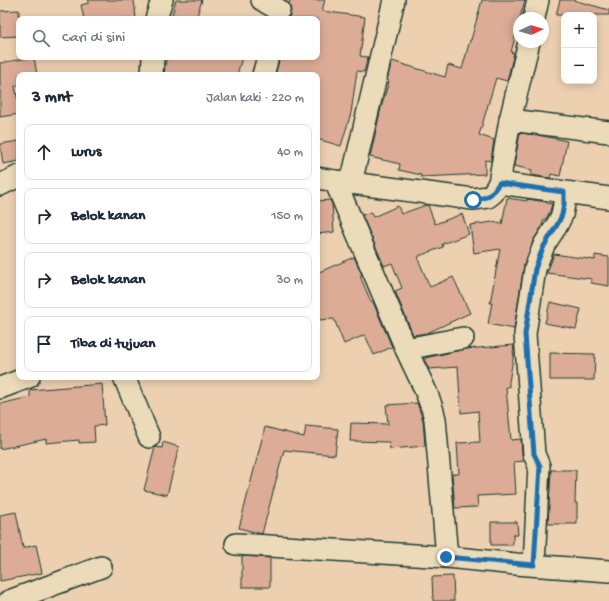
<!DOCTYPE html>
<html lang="id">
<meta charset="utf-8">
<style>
body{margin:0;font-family:"Gochi Hand",sans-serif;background:#f6f6f7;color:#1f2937}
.controls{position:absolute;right:12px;top:12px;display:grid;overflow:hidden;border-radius:8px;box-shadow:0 2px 10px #0003}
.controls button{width:36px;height:36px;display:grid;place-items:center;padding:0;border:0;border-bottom:1px solid #e0e1e3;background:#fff;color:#1f2937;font:20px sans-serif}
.compass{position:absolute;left:513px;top:12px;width:36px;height:36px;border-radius:50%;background:#fff;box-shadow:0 2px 10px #0003;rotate:86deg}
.stop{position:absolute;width:12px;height:12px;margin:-9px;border:3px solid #1f6fb2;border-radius:50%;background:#fff}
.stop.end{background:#1f6fb2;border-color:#fff;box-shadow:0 1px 4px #0008}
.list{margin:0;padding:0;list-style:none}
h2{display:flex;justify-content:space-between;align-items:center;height:52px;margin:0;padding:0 16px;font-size:17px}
h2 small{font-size:13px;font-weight:400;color:#747a83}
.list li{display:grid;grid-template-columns:26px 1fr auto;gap:12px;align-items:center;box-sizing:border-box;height:56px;margin:0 8px 8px;padding:0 8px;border:1px solid #e0e1e3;border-radius:8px}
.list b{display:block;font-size:15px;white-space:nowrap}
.list em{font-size:13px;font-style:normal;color:#747a83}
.icon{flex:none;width:22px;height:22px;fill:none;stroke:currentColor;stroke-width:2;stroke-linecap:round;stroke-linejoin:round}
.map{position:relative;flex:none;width:609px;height:601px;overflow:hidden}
.search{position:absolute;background:#fff;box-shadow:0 2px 10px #0003;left:16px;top:16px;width:304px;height:44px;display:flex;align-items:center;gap:10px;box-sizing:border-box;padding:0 14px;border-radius:8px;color:#747a83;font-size:15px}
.panel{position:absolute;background:#fff;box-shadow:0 2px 10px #0003;left:16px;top:72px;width:304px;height:308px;border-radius:8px}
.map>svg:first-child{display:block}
.building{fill:#dcac96;stroke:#1f3d34}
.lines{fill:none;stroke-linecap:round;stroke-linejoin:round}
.minor-casing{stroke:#1f3d34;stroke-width:24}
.minor{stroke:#ecdbb8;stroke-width:21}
.route{stroke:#1f6fb2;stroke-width:5}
</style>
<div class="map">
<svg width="609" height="601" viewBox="0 0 609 601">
<rect width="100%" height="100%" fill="#ecd0b0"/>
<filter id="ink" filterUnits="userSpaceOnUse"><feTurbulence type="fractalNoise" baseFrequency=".025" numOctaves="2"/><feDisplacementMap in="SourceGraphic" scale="8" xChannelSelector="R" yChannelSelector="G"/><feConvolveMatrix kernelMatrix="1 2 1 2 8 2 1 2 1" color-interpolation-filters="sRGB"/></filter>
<g filter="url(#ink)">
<g class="building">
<path d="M88 0H134L136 19H84L81 5 89 3Z"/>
<path d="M176 0H202L196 19H171Z"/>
<path d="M290 0H325L322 11 365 17 360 56 368 57 364 72 357 71 351 113 341 146 317 139V75H275L280 57H317V19H286L290 16 291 10 289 4Z"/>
<path d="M482 0H525L520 18H519V22L511 52 514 53 507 81 496 78 479 135 494 140 491 161 485 160V174L421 177V175L399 170 400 164 370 157 381 108 389 81 387 80 392 61 445 77 448 65 462 69 470 40H471Z"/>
<path d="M560 0H573L609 10V15H556Z"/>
<path d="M19 10V36L0 37V11Z"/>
<path d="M34 57 37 75H19V85L15 86 19 107V114L0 117V63Z"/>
<path d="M167 57H242L237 75H164L165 66Z"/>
<path d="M520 133 543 136 567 141 560 176 551 174 550 178 531 175 532 170 514 166Z"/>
<path d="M19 141V161L3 164 0 144Z"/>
<path d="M507 198 527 201V199L547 202V203L552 204 550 211 546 219H544L542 226 533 241 524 265 514 329 488 324 492 303H490L500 249 474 253 470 225 493 222 502 224Z"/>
<path d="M330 200 332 204 334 232 317 234V201Z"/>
<path d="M426 205H428L435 224 462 214 469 234 442 244 443 247 419 256V258L418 259 430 287 453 277 470 313 427 333 413 335 395 291 402 288 392 263 384 266 362 215 371 212 373 217 398 206 401 214Z"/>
<path d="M554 254 595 260V255L609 257V286L591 283 592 279 547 273Z"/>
<path d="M354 257 362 275 360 276 371 302H373L392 347 374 355 365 335 344 344 334 319 317 320V273Z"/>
<path d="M550 302 581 309 576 329 545 323Z"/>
<path d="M514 345 513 353H514L509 382V387H506L511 440 521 439 522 455 524 461 514 462 516 494 477 496 478 507 455 508 452 474H459L457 443 480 442 478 411 461 413 458 367 429 369 425 361V358L466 349Z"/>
<path d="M550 353 595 354 594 380H550Z"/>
<path d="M102 384 105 425 94 426 95 442 79 443V440L46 443V439L0 449V404L30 397V390Z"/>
<path d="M417 403 423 420 425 446 390 449 389 442 350 441 351 423 388 424 386 405Z"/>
<path d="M306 426 338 429 335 455 284 450 262 534 239 528 265 427 304 437Z"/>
<path d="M163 442 179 447 167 495 144 490 155 447 162 448Z"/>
<path d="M551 470H576L575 503H577V524H548Z"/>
<path d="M16 512 23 548 36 545 42 573 0 581V515Z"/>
<path d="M491 522H517L518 535H513V545H491Z"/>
<path d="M242 556 270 558V587H242Z"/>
<path d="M453 576 454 601H433L432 577Z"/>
</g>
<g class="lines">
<defs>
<g id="minor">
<path d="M262 0 279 10"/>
<path d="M534 18 538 0"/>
<path d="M156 19 162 0"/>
<path d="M152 75 153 57"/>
<path d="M263 75 268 57"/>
<path d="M510 120 609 132"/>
<path d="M317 178 335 181 351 183 473 199 488 197 493 193 499 183 510 120 529 42"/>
<path d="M335 181C358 236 381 290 404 344 414 369 429 392 435 419L447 557 516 564 609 571"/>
<path d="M351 183 394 0"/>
<path d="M499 183 609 198"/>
<path d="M0 185 19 176"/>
<path d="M406 349 463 338"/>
<path d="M124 377 149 437"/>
<path d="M0 388 29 377"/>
<path d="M236 544 447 557"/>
<path d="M534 565 539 466 534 454 525 334 535 269 539 258 544 245 557 225 562 215 564 204V192"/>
<path d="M9 601 101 567"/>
</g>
</defs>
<use href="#minor" class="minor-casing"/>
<use href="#minor" class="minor"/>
</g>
</g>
<g class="lines" filter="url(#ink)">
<path class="route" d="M446 557 534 565 540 466 534 454 525 334 535 269 539 258 544 246 557 225 562 215 564 204V192L499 183C491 196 488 198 473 200"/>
</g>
</svg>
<div class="controls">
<button>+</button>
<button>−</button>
</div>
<svg class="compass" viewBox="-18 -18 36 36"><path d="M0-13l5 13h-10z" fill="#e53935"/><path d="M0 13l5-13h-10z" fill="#747a83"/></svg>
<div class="stop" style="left:473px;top:200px"></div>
<div class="stop end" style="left:446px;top:557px"></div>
<div class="search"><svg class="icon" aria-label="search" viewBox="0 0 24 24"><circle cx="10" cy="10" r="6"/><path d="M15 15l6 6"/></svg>Cari di sini</div>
<section class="panel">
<h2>3 mnt<small>Jalan kaki · 220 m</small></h2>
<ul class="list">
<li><svg class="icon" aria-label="ahead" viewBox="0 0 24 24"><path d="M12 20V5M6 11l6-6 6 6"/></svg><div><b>Lurus</b></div><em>40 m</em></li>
<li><svg class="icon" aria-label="right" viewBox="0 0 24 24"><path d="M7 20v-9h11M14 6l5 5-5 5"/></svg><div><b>Belok kanan</b></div><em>150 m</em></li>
<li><svg class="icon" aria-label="right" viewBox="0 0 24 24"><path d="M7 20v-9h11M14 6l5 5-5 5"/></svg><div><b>Belok kanan</b></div><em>30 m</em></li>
<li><svg class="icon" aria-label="arrive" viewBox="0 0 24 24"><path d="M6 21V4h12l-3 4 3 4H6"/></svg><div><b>Tiba di tujuan</b></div></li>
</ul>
</section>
</div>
